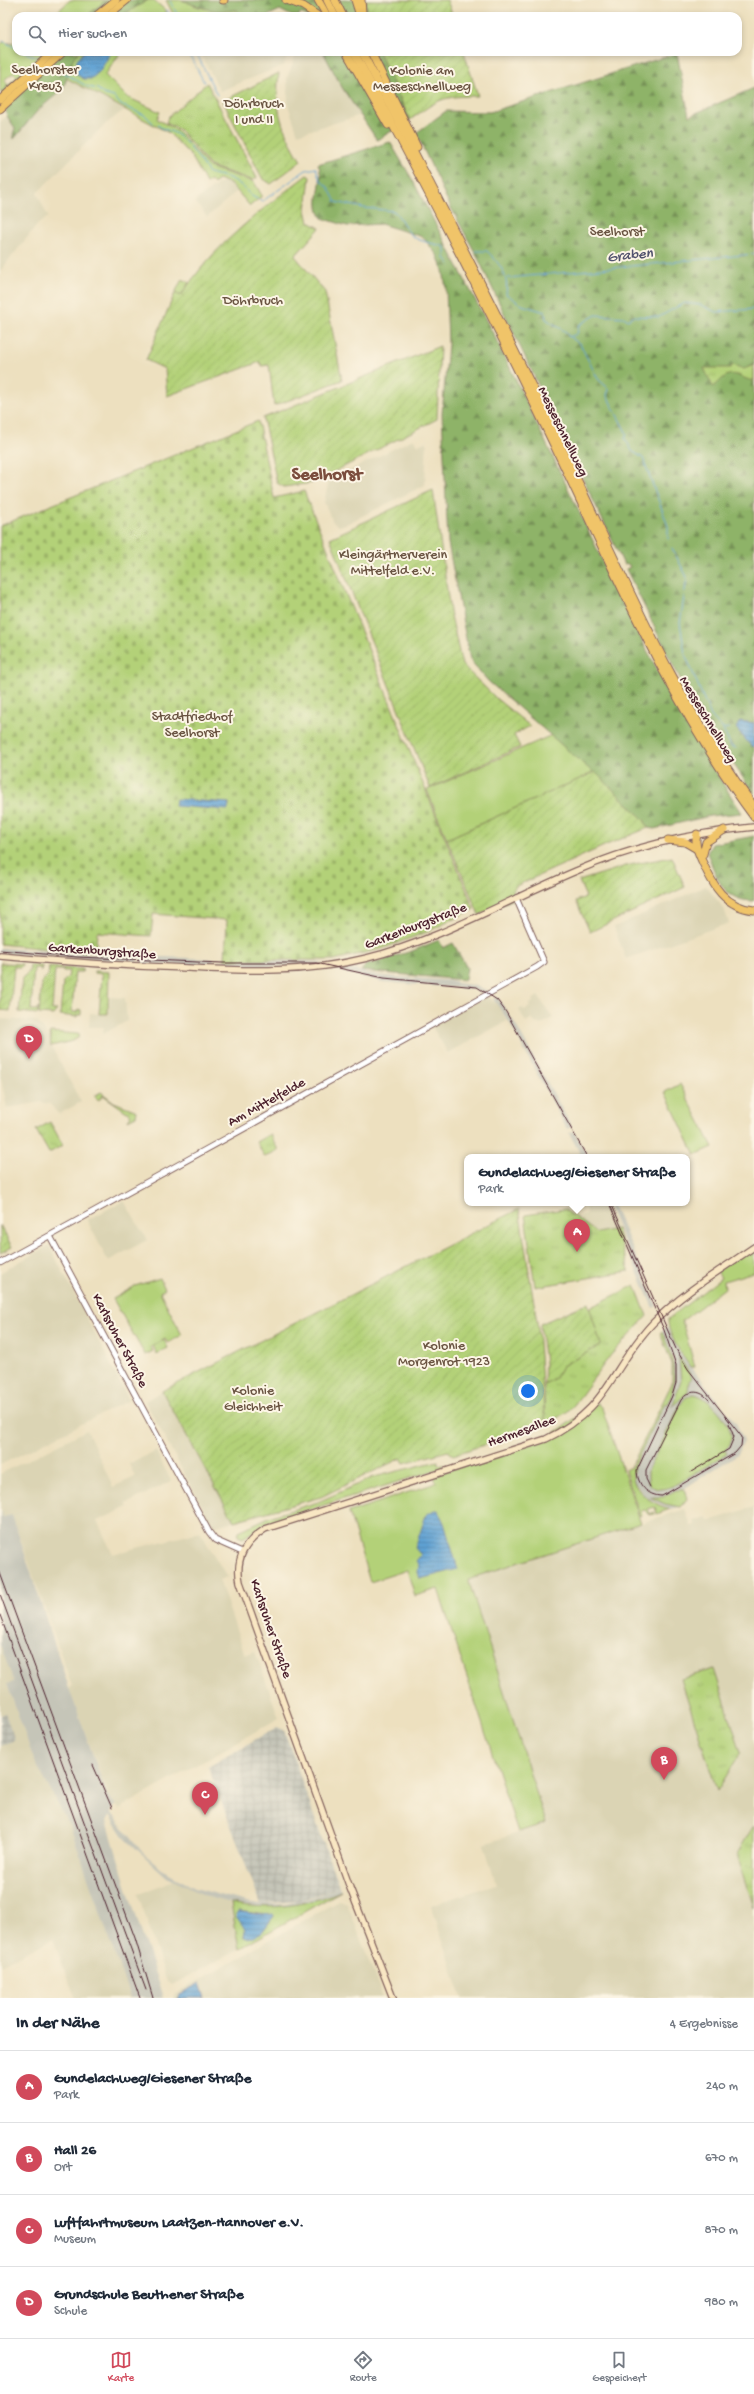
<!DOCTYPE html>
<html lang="de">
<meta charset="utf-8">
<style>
body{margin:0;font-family:"Gochi Hand",sans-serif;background:#f2f2f3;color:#1f2937}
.you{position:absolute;left:528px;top:1391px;width:14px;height:14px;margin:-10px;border:3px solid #fff;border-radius:50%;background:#1a73e8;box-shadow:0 0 0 6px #1a73e833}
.badge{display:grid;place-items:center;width:26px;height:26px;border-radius:50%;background:#d1495b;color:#fff;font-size:13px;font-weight:700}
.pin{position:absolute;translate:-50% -33px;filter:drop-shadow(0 1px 2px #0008)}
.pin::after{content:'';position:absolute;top:21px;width:14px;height:12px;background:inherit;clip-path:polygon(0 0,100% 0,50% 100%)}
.popup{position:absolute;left:464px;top:1154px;width:226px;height:52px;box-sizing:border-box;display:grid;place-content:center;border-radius:8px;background:#fff;filter:drop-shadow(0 1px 3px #0005);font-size:13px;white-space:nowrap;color:#747a83}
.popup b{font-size:15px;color:#1f2937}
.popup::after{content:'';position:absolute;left:50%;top:100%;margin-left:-8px;border:8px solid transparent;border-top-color:#fff}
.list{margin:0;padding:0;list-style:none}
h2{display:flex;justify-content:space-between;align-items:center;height:52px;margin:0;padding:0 16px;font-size:17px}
h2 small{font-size:13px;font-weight:400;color:#747a83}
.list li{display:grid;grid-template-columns:26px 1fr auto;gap:12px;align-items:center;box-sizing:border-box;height:72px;padding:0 16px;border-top:1px solid #e0e1e3}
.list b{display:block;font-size:15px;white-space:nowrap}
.list p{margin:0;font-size:13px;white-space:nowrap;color:#747a83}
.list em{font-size:13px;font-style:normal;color:#747a83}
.icon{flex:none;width:22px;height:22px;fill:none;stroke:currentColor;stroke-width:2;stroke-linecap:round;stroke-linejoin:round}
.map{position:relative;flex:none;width:754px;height:1998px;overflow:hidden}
.search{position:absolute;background:#fff;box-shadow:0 2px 6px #0003;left:12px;right:12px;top:12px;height:44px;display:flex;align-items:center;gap:10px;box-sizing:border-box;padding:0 14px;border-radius:12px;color:#747a83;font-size:15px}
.sheet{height:340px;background:#fff}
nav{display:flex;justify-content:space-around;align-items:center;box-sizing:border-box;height:56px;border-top:1px solid #e0e1e3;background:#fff;font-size:11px;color:#747a83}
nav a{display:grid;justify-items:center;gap:2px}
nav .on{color:#d1495b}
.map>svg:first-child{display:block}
.built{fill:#dbd4b4}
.industrial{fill:url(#industrial-grid)}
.railway{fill:#c5c5b8}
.grass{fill:#b3d178;stroke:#7e7852;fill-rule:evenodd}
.forest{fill:url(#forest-firs);stroke:#6c694a}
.cemetery{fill:url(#cemetery-stones);stroke:#7e7852}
.park{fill:url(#park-tufts);stroke:#7e7852}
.garden{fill:url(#garden-furrows);stroke:#7e7852}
.water{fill:url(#water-rules);stroke:#54607f}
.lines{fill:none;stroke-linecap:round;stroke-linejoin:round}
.stream{stroke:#5fa1d3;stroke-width:1}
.tertiary-casing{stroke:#83635f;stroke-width:7}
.secondary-casing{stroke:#83635f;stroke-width:8}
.trunk-casing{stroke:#83635f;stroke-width:9}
.tertiary{stroke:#fff;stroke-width:5}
.secondary{stroke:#f9e7c3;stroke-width:5.5}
.trunk{stroke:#f0c469;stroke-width:7}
.tram{stroke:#4a1f2b;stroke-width:1}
.rail{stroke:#4a1f2b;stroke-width:1}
.labels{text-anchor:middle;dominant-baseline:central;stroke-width:4;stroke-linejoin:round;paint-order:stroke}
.park-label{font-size:14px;fill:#6a5442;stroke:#fcf5e5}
.street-label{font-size:14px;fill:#4a1f2b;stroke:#fcf5e5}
.water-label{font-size:15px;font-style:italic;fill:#52536e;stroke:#fcf5e5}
.district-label{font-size:18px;font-weight:bold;fill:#7b4d3d;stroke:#fcf5e5}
</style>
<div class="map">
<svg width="754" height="1998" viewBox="0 0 754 1998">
<defs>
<pattern id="industrial-grid" width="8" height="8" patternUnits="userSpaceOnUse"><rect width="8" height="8" fill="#c5c5b8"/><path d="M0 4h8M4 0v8" fill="none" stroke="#aba99e"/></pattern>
<pattern id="forest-firs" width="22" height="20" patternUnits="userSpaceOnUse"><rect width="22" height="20" fill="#8eb368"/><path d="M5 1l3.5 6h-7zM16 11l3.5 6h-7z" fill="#769156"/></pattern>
<pattern id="cemetery-stones" width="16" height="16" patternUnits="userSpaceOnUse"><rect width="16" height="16" fill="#b3d178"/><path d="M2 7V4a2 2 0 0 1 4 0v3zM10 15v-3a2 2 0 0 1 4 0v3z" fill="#9bb368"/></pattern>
<pattern id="park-tufts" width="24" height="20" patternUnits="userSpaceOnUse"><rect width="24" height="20" fill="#b3d178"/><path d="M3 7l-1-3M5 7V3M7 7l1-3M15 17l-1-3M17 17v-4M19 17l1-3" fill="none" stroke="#9bb368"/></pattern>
<pattern id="garden-furrows" width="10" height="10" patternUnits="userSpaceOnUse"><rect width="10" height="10" fill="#b3d178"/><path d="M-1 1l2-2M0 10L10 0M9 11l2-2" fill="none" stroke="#9bb368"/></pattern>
<pattern id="water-rules" width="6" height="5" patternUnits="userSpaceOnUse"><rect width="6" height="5" fill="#5fa1d3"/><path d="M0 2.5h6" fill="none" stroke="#5083ab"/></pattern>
</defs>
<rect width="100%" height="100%" fill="#fcf5e5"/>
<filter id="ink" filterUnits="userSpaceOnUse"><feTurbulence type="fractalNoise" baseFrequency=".025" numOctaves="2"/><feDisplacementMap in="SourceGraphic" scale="8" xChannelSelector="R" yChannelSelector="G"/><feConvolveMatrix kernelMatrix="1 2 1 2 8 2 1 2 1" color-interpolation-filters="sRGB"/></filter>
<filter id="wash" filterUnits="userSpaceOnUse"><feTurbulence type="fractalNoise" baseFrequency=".012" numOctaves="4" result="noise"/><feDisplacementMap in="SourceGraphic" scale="16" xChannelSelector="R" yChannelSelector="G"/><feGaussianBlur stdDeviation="0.9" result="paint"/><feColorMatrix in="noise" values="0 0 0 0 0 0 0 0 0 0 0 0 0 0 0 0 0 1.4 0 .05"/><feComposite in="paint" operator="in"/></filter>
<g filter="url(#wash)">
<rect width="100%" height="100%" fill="#ede0bf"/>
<g class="built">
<path d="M200 52H289L284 65 220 91Z"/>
<path d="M297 52H323L343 89 361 115 298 134 288 105 287 78Z"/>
<path d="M66 78 124 110 103 126 37 193 48 217 38 224 0 271V122L7 116 15 128 13 134 15 138 38 110 63 89Z"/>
<path d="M221 182 231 184 237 191 207 217 195 201Z"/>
<path d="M413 439 418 445 427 441 425 485 346 524 339 526 333 522 324 502 329 481Z"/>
<path d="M706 886 724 909 729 923 626 959 614 927Z"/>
<path d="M487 995 498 1006 507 1021 448 1053 431 1025Z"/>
<path d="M538 996 553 1018 540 1025 538 1023 536 1024 532 1018 526 1022 519 1010 522 1007 524 1010 530 1007 529 1005 533 1002 532 1000Z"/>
<path d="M110 997 125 998 127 1021 103 1034 104 1027H89L90 1013 109 1015Z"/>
<path d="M0 1019 37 1021 50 1039 51 1046 81 1102 59 1114 50 1104 41 1102 7 1108 0 1073Z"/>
<path d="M124 1201 147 1240 108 1261 87 1220Z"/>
<path d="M587 1203H605L617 1229 597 1233 577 1218 587 1213 583 1205Z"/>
<path d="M49 1245 129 1400 0 1465V1273Z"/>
<path d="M162 1391 234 1521 213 1527 145 1401Z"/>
<path d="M87 1430 113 1487 135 1477 129 1464 156 1451 171 1481 126 1504 128 1507 97 1521 113 1554 200 1532 227 1577 219 1580 245 1655 255 1651 279 1718 119 1809 108 1794 69 1688 72 1686 12 1515 3 1517 0 1511V1474Z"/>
<path d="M754 1507V1998H462L431 1905 496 1884 484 1844 518 1833 438 1589 685 1509 691 1526 695 1525 694 1521 707 1517 709 1521Z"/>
<path d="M0 1645 14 1682 7 1685 34 1760 71 1829 130 1998H76L68 1981 53 1939 0 1965Z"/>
<path d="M174 1880 208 1897 231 1903 239 1949 172 1985 167 1982 138 1894Z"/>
<path d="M340 1900 347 1903 383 1998H174L176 1993Z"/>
</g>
<g class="industrial">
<path d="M5 1713 15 1740 0 1746V1715Z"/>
<path d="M277 1727 284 1730 339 1887 300 1901 261 1904 208 1767Z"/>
</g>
<g class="railway">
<path d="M0 948 138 957 137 962 0 953Z"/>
<path d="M141 956 213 959 216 965 213 967 141 964Z"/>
<path d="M220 961H305L326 963 261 967 220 965Z"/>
<path d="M349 969 382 976 456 981V983L473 985 489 991 484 994 472 989 382 982 339 971Z"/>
<path d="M497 997 513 1020 572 1127 567 1129 509 1022 493 999Z"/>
<path d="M574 1131 575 1133 588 1157H582L569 1133Z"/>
<path d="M607 1203H612L625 1231 657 1306 653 1308Z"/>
<path d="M667 1327 680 1353 736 1423 744 1440 738 1454 685 1488 687 1499 680 1507 670 1509 645 1497 634 1482 633 1470 665 1402 668 1403 674 1387V1360L662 1331Z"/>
<path d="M0 1511 3 1517 12 1515 69 1688 107 1794 116 1805 111 1812 143 1853 169 1874 195 1888 246 1902 261 1904H285L311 1898 339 1887 341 1891 298 1905 269 1908 238 1905 208 1897 167 1877 157 1868 126 1839 110 1815 107 1821 126 1885 163 1998H130L71 1829 34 1760 7 1684 14 1682 0 1645Z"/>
</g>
<g class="grass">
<path d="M70 0H106L87 16H53Z"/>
<path d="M148 0H154L167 12 162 16H121Z"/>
<path d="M166 0H182L199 7 237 10 239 16H174Z"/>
<path d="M3 42 16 44V52H46L17 77 13 73 4 80 8 85 0 93V45Z"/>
<path d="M79 52H121L105 75 127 97 160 112 157 119 178 131 209 167 254 182 261 194V197L250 206 231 184 218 179 214 184 211 180 206 183 192 157 169 133 66 78 74 57Z"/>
<path d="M182 279 189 282 181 296 175 293Z"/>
<path d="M552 735 595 772 447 839 427 790Z"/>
<path d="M50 1032 79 1034V1037L73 1041 51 1046Z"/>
<path d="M680 1084 713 1147 695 1155 665 1092Z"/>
<path d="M754 1247V1272L724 1281 725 1288 682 1321 695 1367H690C682 1354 667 1335 668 1319L721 1278 717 1271Z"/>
<path d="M160 1278 165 1289 160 1292 182 1335 168 1343 165 1339 151 1347 153 1351 145 1355 113 1299 135 1286Z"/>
<path d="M662 1331C673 1357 680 1377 668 1404L665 1403 634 1466C627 1489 652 1504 670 1509L657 1514 655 1507 648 1509 650 1514 654 1512 655 1514 650 1515 645 1510 641 1511 642 1515 640 1516 625 1470 631 1467 672 1383V1364L660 1333Z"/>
<path d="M679 1357 692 1378 689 1381 688 1392 672 1407 681 1381Z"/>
<path d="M693 1394C708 1394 746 1435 725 1450L727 1454 673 1486C663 1490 654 1492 648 1481V1470L680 1405 685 1398Z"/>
<path d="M597 1403 602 1408 641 1523 468 1579 546 1823 518 1832 438 1589 415 1596 407 1570 370 1582 349 1512 436 1483 434 1475 546 1439Z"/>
<path d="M438 1461V1465H443L442 1468 267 1523 243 1538 238 1536 239 1531 269 1517 318 1502 374 1477Z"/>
<path d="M676 1490H684L687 1499 680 1507 665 1504 650 1497H663Z"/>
<path d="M341 1891 239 1949 231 1903C270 1911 304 1906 341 1891ZM239 1911 274 1916 262 1932 244 1937 245 1929Z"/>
</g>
<g class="forest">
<path d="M106 0H148L121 16H87Z"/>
<path d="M182 0H366L368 16H307L300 13 299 16H292L280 10 267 16H239L237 10C215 13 203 9 182 0Z"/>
<path d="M46 52H79L74 57 63 89 38 110 14 139 13 134 15 128 7 116 2 91Z"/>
<path d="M323 52H379L410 120 377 140 343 89Z"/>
<path d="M677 53 689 116 754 88V794L713 734 676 671 626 569 630 567 628 564 624 565 477 256 450 206 416 133 446 111 490 112Z"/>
<path d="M390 142 412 179 499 345 609 574 606 575 608 579 610 577C650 658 692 738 742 813L710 816 654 829 648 828 644 820 610 787 488 681 470 660 448 543 442 414 448 344 446 288 443 270 437 255 423 237 381 224 347 226 322 218C311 201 326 182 318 164Z"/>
<path d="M754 836V901C722 901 717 877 707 853L712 844Z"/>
<path d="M439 940 443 948 453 943 467 968 465 980 361 971 366 965 412 951Z"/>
</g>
<path class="cemetery" d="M258 421 274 498 304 491 474 909 427 932 381 949 334 960H225L227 920 153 914 151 936 97 932 96 946 87 945 86 953 0 944V526Z"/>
<g class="park">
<path d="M207 83 257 178 252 180 210 166 179 129 166 123 168 117Z"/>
<path d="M733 365 744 369 754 365V380C746 382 736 370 726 376 722 378 718 384 713 387L704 368H730Z"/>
<path d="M50 1122 63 1145 49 1153 36 1130Z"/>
<path d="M270 1134 278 1150 265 1157 256 1142Z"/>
<path d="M564 1209 597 1233 617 1229 629 1271 535 1287 525 1215Z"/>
<path d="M635 1285 647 1316 610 1356 574 1405 567 1412 545 1425 544 1384 555 1378 562 1366 601 1345 589 1308Z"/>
<path d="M164 1340 168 1348 157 1354 153 1346Z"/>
<path d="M714 1669 741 1752 717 1791 681 1679Z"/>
<path d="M754 1825V1908L737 1854Z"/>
</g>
<g class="garden">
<path d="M366 0H447L453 16H368Z"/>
<path d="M379 52H464L478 96C441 96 439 99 410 120Z"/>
<path d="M279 73C274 111 282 129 301 161L271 184 262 178 223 101Z"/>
<path d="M307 175 310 177 306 210 309 222 320 228 295 256 325 292 342 380 274 406 269 365 262 366 260 362 167 396 165 369 146 360 175 293 181 296C212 246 261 210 307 175Z"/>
<path d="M440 346 437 419 312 483 284 487 277 483 263 418Z"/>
<path d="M433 490 450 611 462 665 498 700 530 726 514 735 520 747 430 788 330 538Z"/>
<path d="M595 772 644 820 648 828 604 846 516 886 513 891 516 898 479 915 447 839Z"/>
<path d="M672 857 685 887 590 932 576 901 586 897 579 881 629 865Z"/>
<path d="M0 963 22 964 21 967H14L10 1011 0 1010Z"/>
<path d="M30 965 42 966 41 971 40 968H34L31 1010H37L38 1007V1014L19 1012 22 978 29 972Z"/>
<path d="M49 967 62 968V970H55L52 1010H57L53 1015 39 1014 42 981 48 976Z"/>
<path d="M63 968 83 969 82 972H75L72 1012H77L78 1009 81 1010V1015H77V1017L60 1015 63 982 68 977 69 971H63Z"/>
<path d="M94 971 109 972 108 1014H99L102 974 94 973Z"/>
<path d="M101 1092 114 1102 137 1111 136 1116 128 1120 131 1115 103 1095 99 1100 94 1096Z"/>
<path d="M519 1209 538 1328 545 1425 453 1455 448 1451 404 1463 401 1458 321 1497 234 1521 162 1391Z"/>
<path d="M0 1225 12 1247 0 1253Z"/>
<path d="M588 1303 601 1345 562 1366 555 1378 544 1384 545 1363 540 1324Z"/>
</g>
<g class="water">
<path d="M84 52H111L100 71 91 79H84L74 73 77 60Z"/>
<path d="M740 721 754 723V747L751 746 736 728Z"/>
<path d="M176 799 229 803 228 810 175 806Z"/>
<path d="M434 1510H438L444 1523 458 1569 420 1579 418 1572 419 1565 416 1561 421 1555 415 1548 426 1515Z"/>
<path d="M239 1911 261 1915 273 1914 274 1916 262 1932 249 1939 244 1937 245 1929 236 1916Z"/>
<path d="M200 1983 205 1998H178L180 1994Z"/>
</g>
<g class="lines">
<g class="stream">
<path d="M170 1 178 16"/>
<path d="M167 10 170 16"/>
<path d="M3 41 16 48"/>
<path d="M24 52 40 59"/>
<path d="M188 52 204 82"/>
<path d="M196 52 217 95"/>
<path d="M53 66 88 87 98 89 103 94 114 97 121 105 145 115 153 123"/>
<path d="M158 125C163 130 169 130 175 133 184 137 203 164 209 173 219 176 229 176 238 183 250 191 245 195 263 201L275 192"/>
<path d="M299 175 306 170 316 168 320 180 328 187 336 202 364 208 394 211C401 218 404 226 410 234 417 242 434 243 445 247V258L450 265"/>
<path d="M277 191 298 176"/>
<path d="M475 251H487C500 264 509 275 506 294L522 305 545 312 546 319 566 332 569 337 577 334 579 325 596 315 624 317 628 320 633 316 659 317 684 303 701 305 716 312 754 309"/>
<path d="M508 278 754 254"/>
<path d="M570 337 580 344 598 379 608 388 607 396 627 434 625 438 632 451 643 458 668 526V539"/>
<path d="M672 548 687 577 680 623 685 654 711 716 723 729 729 728"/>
<path d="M723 730 731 746 736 748"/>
</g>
</g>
</g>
<g filter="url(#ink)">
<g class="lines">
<defs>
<g id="tertiary">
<path d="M50 1236 209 1532 215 1540 242 1552"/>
<path d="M0 1263 537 967 544 962 516 898"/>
</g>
<g id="secondary">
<path d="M0 956C63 962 125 966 188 968 249 971 307 973 367 958 440 940 507 900 576 871 633 846 692 833 754 827"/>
<path d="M393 1998 350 1888 240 1582C235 1558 245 1542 265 1529L546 1439C609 1409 610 1369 652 1324 682 1293 719 1271 754 1247"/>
</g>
<g id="trunk">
<path d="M223 0H224"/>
<path d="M286 0 303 6 318 16"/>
<path d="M318 0 327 16"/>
<path d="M327 0 335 16"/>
<path d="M335 0 343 16"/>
<path d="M355 0 360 16"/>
<path d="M361 0 362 12"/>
<path d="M96 16 116 0"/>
<path d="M107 16 127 0"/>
<path d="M346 52 388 125"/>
<path d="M354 52C423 181 490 311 553 443 614 570 669 703 754 817"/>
<path d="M362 52C433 187 502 323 568 460 624 577 675 701 754 806"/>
<path d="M371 52 417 147"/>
<path d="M0 100 53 52"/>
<path d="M0 109 63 52"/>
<path d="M697 834C694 844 698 852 702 861 713 886 725 907 754 910"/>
<path d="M668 840 685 842 697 849"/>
<path d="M703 854 706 842 724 830"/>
</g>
</defs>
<use href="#tertiary" class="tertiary-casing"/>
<use href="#secondary" class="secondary-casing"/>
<use href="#trunk" class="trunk-casing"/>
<use href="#tertiary" class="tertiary"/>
<use href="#secondary" class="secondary"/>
<use href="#trunk" class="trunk"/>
<g class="tram">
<path d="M0 950 77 957 222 963H316L384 978 477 987 497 1000 506 1012 587 1157"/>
<path d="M609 1203 664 1330 676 1365V1383L672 1396 637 1470C637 1484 647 1496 662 1496L735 1453 741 1446 742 1437 688 1369 676 1349 611 1203"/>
<path d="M691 1472 729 1449 734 1437 729 1424"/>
<path d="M650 1487 646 1479V1470L681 1400C690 1389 701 1390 709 1400"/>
</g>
<g class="rail">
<path d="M0 1573 135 1938 153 1998"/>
<path d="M0 1594 146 1990"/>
<path d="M0 1615 140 1998"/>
<path d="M93 1765 112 1808"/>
</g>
</g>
</g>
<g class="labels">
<g class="park-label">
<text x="45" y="70">Seelhorster<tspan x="45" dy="16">Kreuz</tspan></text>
<text x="422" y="71">Kolonie am<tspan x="422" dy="16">Messeschnellweg</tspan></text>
<text x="254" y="104">Döhrbruch<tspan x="254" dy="16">I und II</tspan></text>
<text x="617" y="232">Seelhorst</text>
<text x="253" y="301">Döhrbruch</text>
<text x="393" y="555">Kleingärtnerverein<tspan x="393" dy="16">Mittelfeld e.V.</tspan></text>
<text x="192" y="717">Stadtfriedhof<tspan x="192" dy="16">Seelhorst</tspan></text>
<text x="444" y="1346">Kolonie<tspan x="444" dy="16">Morgenrot 1923</tspan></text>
<text x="253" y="1391">Kolonie<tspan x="253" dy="16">Gleichheit</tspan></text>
</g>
<g class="street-label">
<text transform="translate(562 432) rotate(64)">Messeschnellweg</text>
<text transform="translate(707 720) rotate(59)">Messeschnellweg</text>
<text transform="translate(416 927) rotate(-21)">Garkenburgstraße</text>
<text transform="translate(102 952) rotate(4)">Garkenburgstraße</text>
<text transform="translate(267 1103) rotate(-29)">Am Mittelfelde</text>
<text transform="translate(119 1341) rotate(62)">Karlsruher Straße</text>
<text transform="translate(522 1432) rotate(-20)">Hermesallee</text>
<text transform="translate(270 1629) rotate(71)">Karlsruher Straße</text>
</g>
<g class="water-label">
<text transform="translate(630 256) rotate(-6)">Graben</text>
</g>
<g class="district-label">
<text x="327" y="475">Seelhorst</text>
</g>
</g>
</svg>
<div class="you"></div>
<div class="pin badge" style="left:577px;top:1252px">A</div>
<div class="popup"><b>Gundelachweg/Giesener Straße</b>Park</div>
<div class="pin badge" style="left:664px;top:1780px">B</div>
<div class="pin badge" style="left:205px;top:1815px">C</div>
<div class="pin badge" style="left:29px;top:1059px">D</div>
<div class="search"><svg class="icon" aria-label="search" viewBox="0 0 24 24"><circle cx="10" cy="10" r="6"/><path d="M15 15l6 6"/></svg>Hier suchen</div>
</div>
<section class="sheet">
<h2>In der Nähe<small>4 Ergebnisse</small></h2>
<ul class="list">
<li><span class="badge">A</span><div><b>Gundelachweg/Giesener Straße</b><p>Park</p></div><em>240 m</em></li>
<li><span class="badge">B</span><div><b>Hall 26</b><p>Ort</p></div><em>670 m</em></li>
<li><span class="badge">C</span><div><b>Luftfahrtmuseum Laatzen-Hannover e.V.</b><p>Museum</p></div><em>870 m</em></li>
<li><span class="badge">D</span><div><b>Grundschule Beuthener Straße</b><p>Schule</p></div><em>980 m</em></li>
</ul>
</section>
<nav>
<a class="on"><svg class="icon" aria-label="map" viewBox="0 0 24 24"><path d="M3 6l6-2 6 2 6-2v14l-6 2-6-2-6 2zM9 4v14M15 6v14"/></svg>Karte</a>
<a><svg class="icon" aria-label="directions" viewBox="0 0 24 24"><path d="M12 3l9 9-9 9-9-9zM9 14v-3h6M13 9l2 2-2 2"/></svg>Route</a>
<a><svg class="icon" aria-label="saved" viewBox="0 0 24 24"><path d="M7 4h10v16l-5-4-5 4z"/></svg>Gespeichert</a>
</nav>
